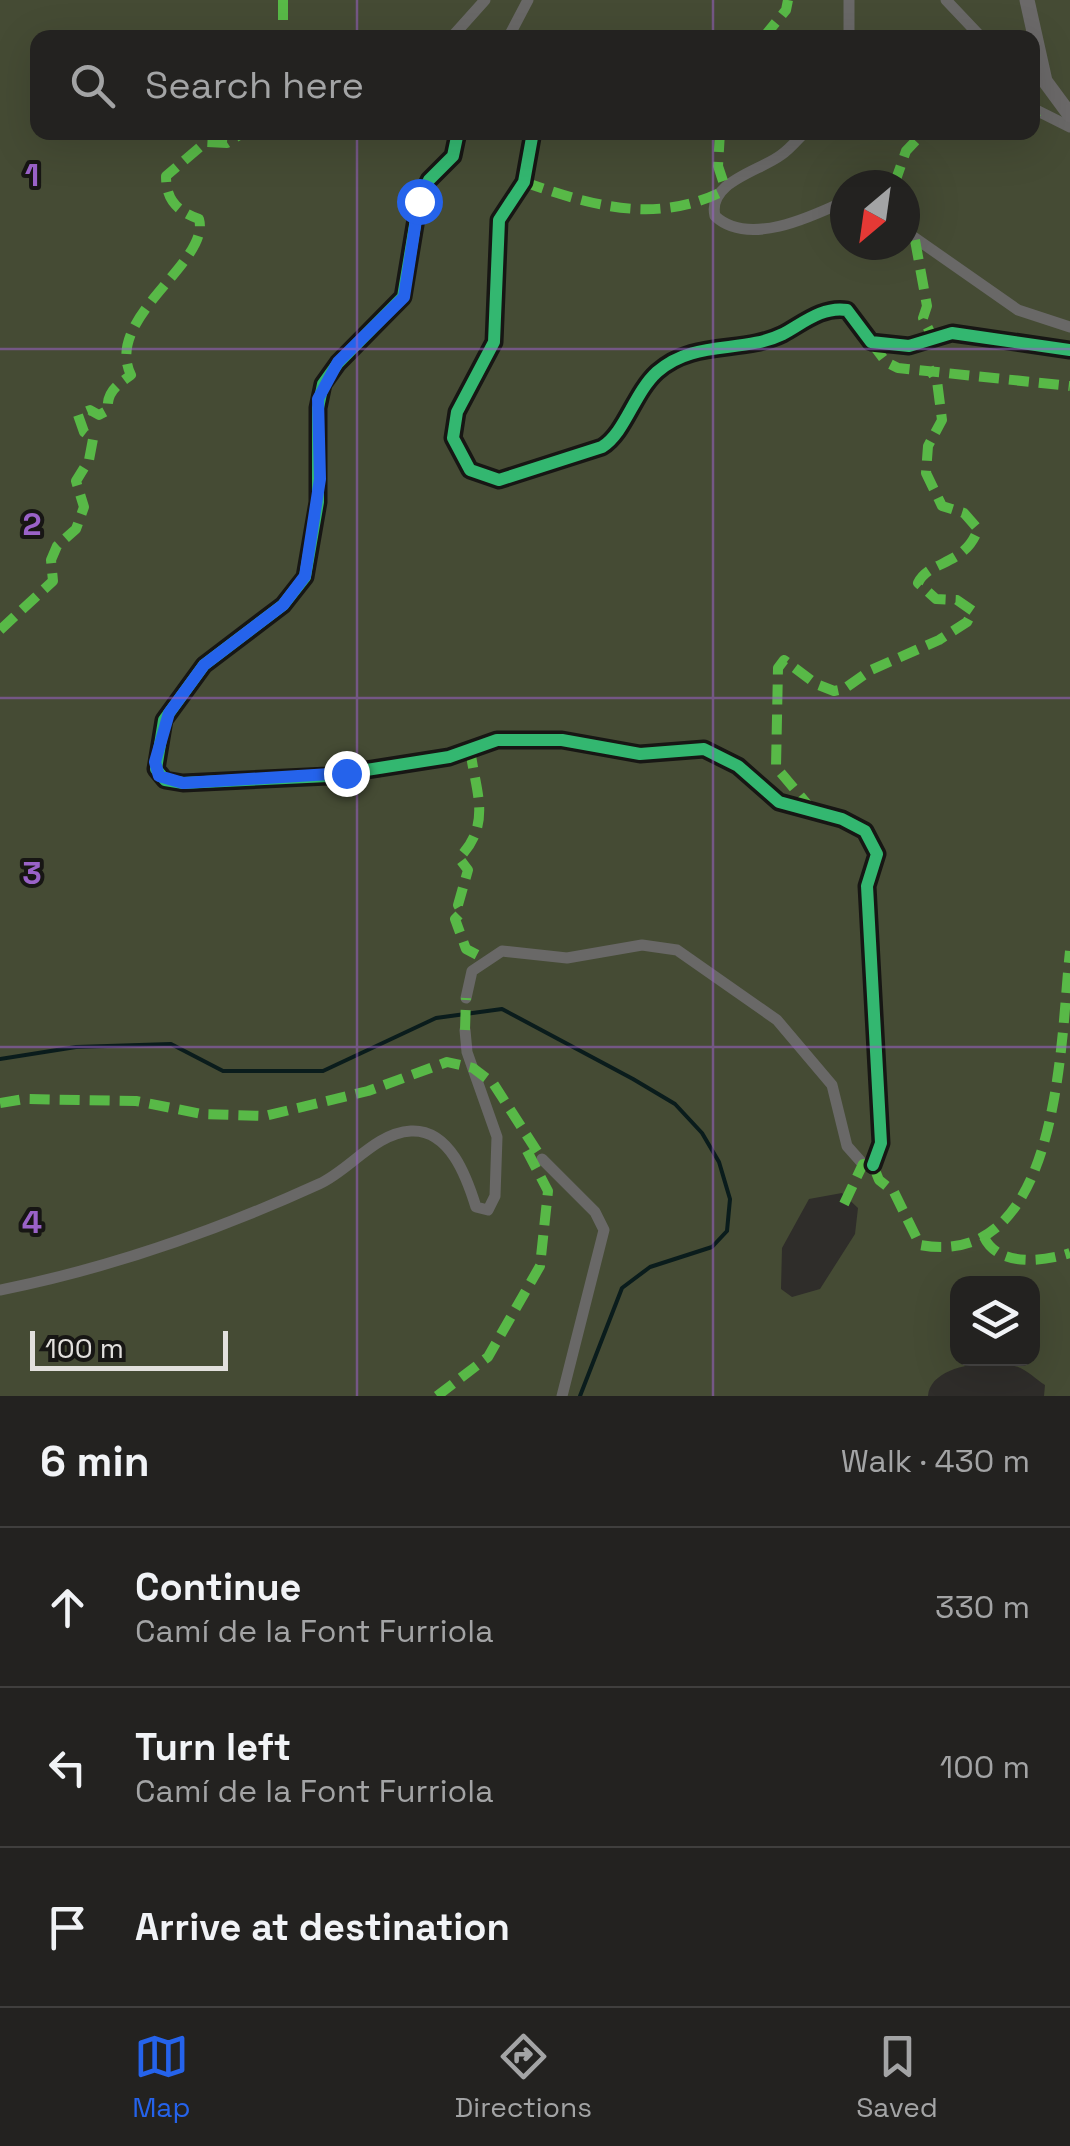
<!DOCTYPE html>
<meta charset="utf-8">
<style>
body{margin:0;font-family:"Space Grotesk",sans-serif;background:#2b2a29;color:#f1f3f6}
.controls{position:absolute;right:30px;bottom:30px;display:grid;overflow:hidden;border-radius:20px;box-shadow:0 10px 40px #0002}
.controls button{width:90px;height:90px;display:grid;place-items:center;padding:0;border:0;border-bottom:2px solid #403f3e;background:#232220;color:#f1f3f6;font:50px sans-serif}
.compass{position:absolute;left:830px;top:170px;width:90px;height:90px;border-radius:50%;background:#232220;box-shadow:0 10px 40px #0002;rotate:209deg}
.scale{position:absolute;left:30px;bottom:25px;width:198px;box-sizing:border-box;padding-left:10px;border:5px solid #e2e0dd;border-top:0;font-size:28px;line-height:35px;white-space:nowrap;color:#e2e0dd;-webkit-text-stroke:8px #171614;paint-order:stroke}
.stop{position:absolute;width:30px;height:30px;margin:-22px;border:8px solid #2563eb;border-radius:50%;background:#fff}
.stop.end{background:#2563eb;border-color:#fff;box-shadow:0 2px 10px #0008}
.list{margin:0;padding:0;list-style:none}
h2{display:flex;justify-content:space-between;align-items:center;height:130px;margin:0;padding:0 40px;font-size:42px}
h2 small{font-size:32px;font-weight:400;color:#a3a4a5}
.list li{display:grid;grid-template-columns:65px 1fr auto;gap:30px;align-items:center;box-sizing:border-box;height:160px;padding:0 40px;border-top:2px solid #403f3e}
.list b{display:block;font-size:38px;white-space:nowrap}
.list p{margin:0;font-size:32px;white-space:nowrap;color:#a3a4a5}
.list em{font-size:32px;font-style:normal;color:#a3a4a5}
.icon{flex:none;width:55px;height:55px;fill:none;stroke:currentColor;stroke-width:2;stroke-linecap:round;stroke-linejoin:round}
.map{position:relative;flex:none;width:1070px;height:1396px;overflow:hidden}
.search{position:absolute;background:#232220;box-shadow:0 10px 40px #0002;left:30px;right:30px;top:30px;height:110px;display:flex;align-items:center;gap:25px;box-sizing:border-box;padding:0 35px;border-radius:20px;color:#a3a4a5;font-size:38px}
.sheet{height:610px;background:#232220}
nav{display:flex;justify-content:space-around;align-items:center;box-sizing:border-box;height:140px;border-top:2px solid #403f3e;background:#232220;font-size:28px;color:#a3a4a5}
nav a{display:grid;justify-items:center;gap:5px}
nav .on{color:#2563eb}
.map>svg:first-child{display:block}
.green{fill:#454b34;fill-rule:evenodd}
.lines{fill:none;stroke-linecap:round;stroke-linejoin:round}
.stream{stroke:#0a1c1c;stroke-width:4}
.minor{stroke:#696867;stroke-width:11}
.secondary{stroke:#6b6969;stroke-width:15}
.quiet{stroke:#58b947;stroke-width:10;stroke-dasharray:20 10;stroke-linecap:butt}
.cycleway-casing{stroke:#171614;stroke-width:19}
.cycleway{stroke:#33b770;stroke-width:12}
.route{stroke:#2563eb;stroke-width:12}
.grid{fill:none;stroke:#9a62c8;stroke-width:2.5;stroke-opacity:0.55}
.grid-label{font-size:32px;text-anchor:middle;font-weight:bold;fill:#9a62c8;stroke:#171614;stroke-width:8;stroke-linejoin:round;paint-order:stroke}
</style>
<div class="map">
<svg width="1070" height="1396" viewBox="0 0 1070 1396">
<rect width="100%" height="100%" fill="#2f2d2a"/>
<path class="green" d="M0 0H1070V1396H1044L1045 1385C1037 1380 1027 1370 1018 1367 993 1358 930 1364 928 1396H0ZM38 38H1032V132H38ZM845 185H905V245H845ZM842 1193 858 1208 855 1234 820 1289 792 1297 781 1289 782 1248 809 1199ZM958 1284H1032V1358H958Z"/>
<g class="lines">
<path class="stream" d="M0 1059 76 1047 171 1044 223 1071H323L436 1018 502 1009 633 1079 675 1104 702 1133 719 1162 730 1199 727 1231 712 1247 650 1267 622 1288 580 1396"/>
<g class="minor">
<path d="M946 0 982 38"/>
<path d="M451 38 485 0"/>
<path d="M508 38 528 0"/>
<path d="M849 38V0"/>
<path d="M1032 108 1070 127"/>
<path d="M458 132 453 156 429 180 419 201 403 297 338 363 323 384 318 408V502L305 577 283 605 204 665 164 720 156 769 165 780 183 783 328 776 449 757 497 740H562L640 754 704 749 738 766 779 802 842 819 865 831 877 854 867 886 881 1143 873 1165"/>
<path d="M533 132 524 182 499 220 494 342 457 412 453 438 470 470 499 480 602 447C625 433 634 393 657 372 694 339 742 354 783 334 803 323 823 306 847 310L871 342 909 346 952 333 1070 350"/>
<path d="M805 132C797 140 790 149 781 155 760 171 707 182 715 216 748 247 811 217 845 201"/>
<path d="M905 231 1018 310 1070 327"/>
<path d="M466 998 472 971 502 951 567 958 642 945 677 950 777 1020 832 1085 847 1146 863 1164"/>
<path d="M542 1159 595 1212 604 1230 562 1396"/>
<path d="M0 1290C111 1268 216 1231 319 1184 350 1170 375 1133 411 1131 450 1129 467 1178 476 1207L488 1210 495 1196 497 1137 467 1052 465 1030"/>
</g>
<path class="secondary" d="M1027 0 1045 81 1070 115"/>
<g class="quiet">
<path d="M283 0V38"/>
<path d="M763 38 786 10 788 0"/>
<path d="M1032 118 1037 112"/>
<path d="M720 132 718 166 725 187"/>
<path d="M524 182C590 205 653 224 719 193"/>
<path d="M894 185 906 151 924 132"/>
<path d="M915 240 927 306 923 318 932 336"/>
<path d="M871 342 886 362 898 368 1070 386"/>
<path d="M0 630 53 581 51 560 57 546 76 529 84 507 76 481 89 460 93 439 84 432 78 415 90 410 99 415 108 410C106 392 117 385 131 375 103 318 211 262 199 219 177 211 166 200 166 176L206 142 227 143 244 132"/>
<path d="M470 748C475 791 493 823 459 858L468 870 458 905 462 912 455 919 466 949 485 959"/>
<path d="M813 811 776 767 778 668 784 660 816 684 834 691 844 689 871 670 939 640 967 622 973 611 957 600 936 599 918 583C929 560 965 566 978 529L964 513 942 506 926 473 928 446 942 420 937 381 929 368"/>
<path d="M465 1030 466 998"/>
<path d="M0 1103 24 1099 136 1101 202 1114 265 1116 368 1091 447 1062 473 1068 493 1083 542 1159"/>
<path d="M844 1204 863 1164 873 1165 879 1180 894 1192 920 1245C1061 1271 1060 1043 1070 951"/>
<path d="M984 1237C998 1267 1043 1262 1070 1253"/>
<path d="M437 1396 488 1357 540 1266 548 1191 525 1147"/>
</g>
<defs>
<g id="cycleway">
<path d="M458 132 453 156 429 180 419 201 403 297 338 363 323 384 318 408V502L305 577 283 605 204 665 164 720 156 769 165 780 183 783 328 776 449 757 497 740H562L640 754 704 749 738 766 779 802 842 819 865 831 877 854 867 886 881 1143 873 1165"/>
<path d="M533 132 524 182 499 220 494 342 457 412 453 438 470 470 499 480 602 447C625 433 634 393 657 372 694 339 742 354 783 334 803 323 823 306 847 310L871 342 909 346 952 333 1070 350"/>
</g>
</defs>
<use href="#cycleway" class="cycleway-casing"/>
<use href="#cycleway" class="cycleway"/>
</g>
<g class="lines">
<path class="route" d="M346 773 183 783 159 776 155 762 169 713 204 665 283 605 305 576 320 479 318 399 338 362 404 297 419 201"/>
</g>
<path class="grid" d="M357 0V38M713 0V38M357 132V1396M713 132V1396M0 349H1070M0 698H1070M0 1047H1070"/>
<g class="grid-label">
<text x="32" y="186">1</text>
<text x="32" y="535">2</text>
<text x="32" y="884">3</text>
<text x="32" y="1233">4</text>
</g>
</svg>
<div class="controls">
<button><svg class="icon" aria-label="layers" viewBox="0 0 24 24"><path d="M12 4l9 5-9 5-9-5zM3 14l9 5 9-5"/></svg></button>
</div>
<svg class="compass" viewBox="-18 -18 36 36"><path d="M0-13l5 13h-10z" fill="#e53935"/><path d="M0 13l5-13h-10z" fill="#a3a4a5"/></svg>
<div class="scale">100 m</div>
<div class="stop" style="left:419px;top:201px"></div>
<div class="stop end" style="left:346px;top:773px"></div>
<div class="search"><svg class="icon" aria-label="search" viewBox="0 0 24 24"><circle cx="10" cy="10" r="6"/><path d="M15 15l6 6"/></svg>Search here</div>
</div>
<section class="sheet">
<h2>6 min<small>Walk · 430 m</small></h2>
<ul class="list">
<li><svg class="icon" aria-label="ahead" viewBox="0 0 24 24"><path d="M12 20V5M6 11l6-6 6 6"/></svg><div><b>Continue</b><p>Camí de la Font Furriola</p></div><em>330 m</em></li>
<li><svg class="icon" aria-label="left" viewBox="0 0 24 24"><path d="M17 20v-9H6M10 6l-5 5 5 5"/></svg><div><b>Turn left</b><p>Camí de la Font Furriola</p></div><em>100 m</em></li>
<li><svg class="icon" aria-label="arrive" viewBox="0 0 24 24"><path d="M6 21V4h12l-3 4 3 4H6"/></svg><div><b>Arrive at destination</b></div></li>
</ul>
</section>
<nav>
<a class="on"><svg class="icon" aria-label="map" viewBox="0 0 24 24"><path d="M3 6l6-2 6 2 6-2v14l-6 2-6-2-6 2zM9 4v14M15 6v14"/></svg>Map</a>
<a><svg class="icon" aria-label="directions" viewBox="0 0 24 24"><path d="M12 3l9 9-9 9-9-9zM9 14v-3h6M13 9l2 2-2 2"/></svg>Directions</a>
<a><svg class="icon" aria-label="saved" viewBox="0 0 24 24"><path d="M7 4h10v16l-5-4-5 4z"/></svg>Saved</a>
</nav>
